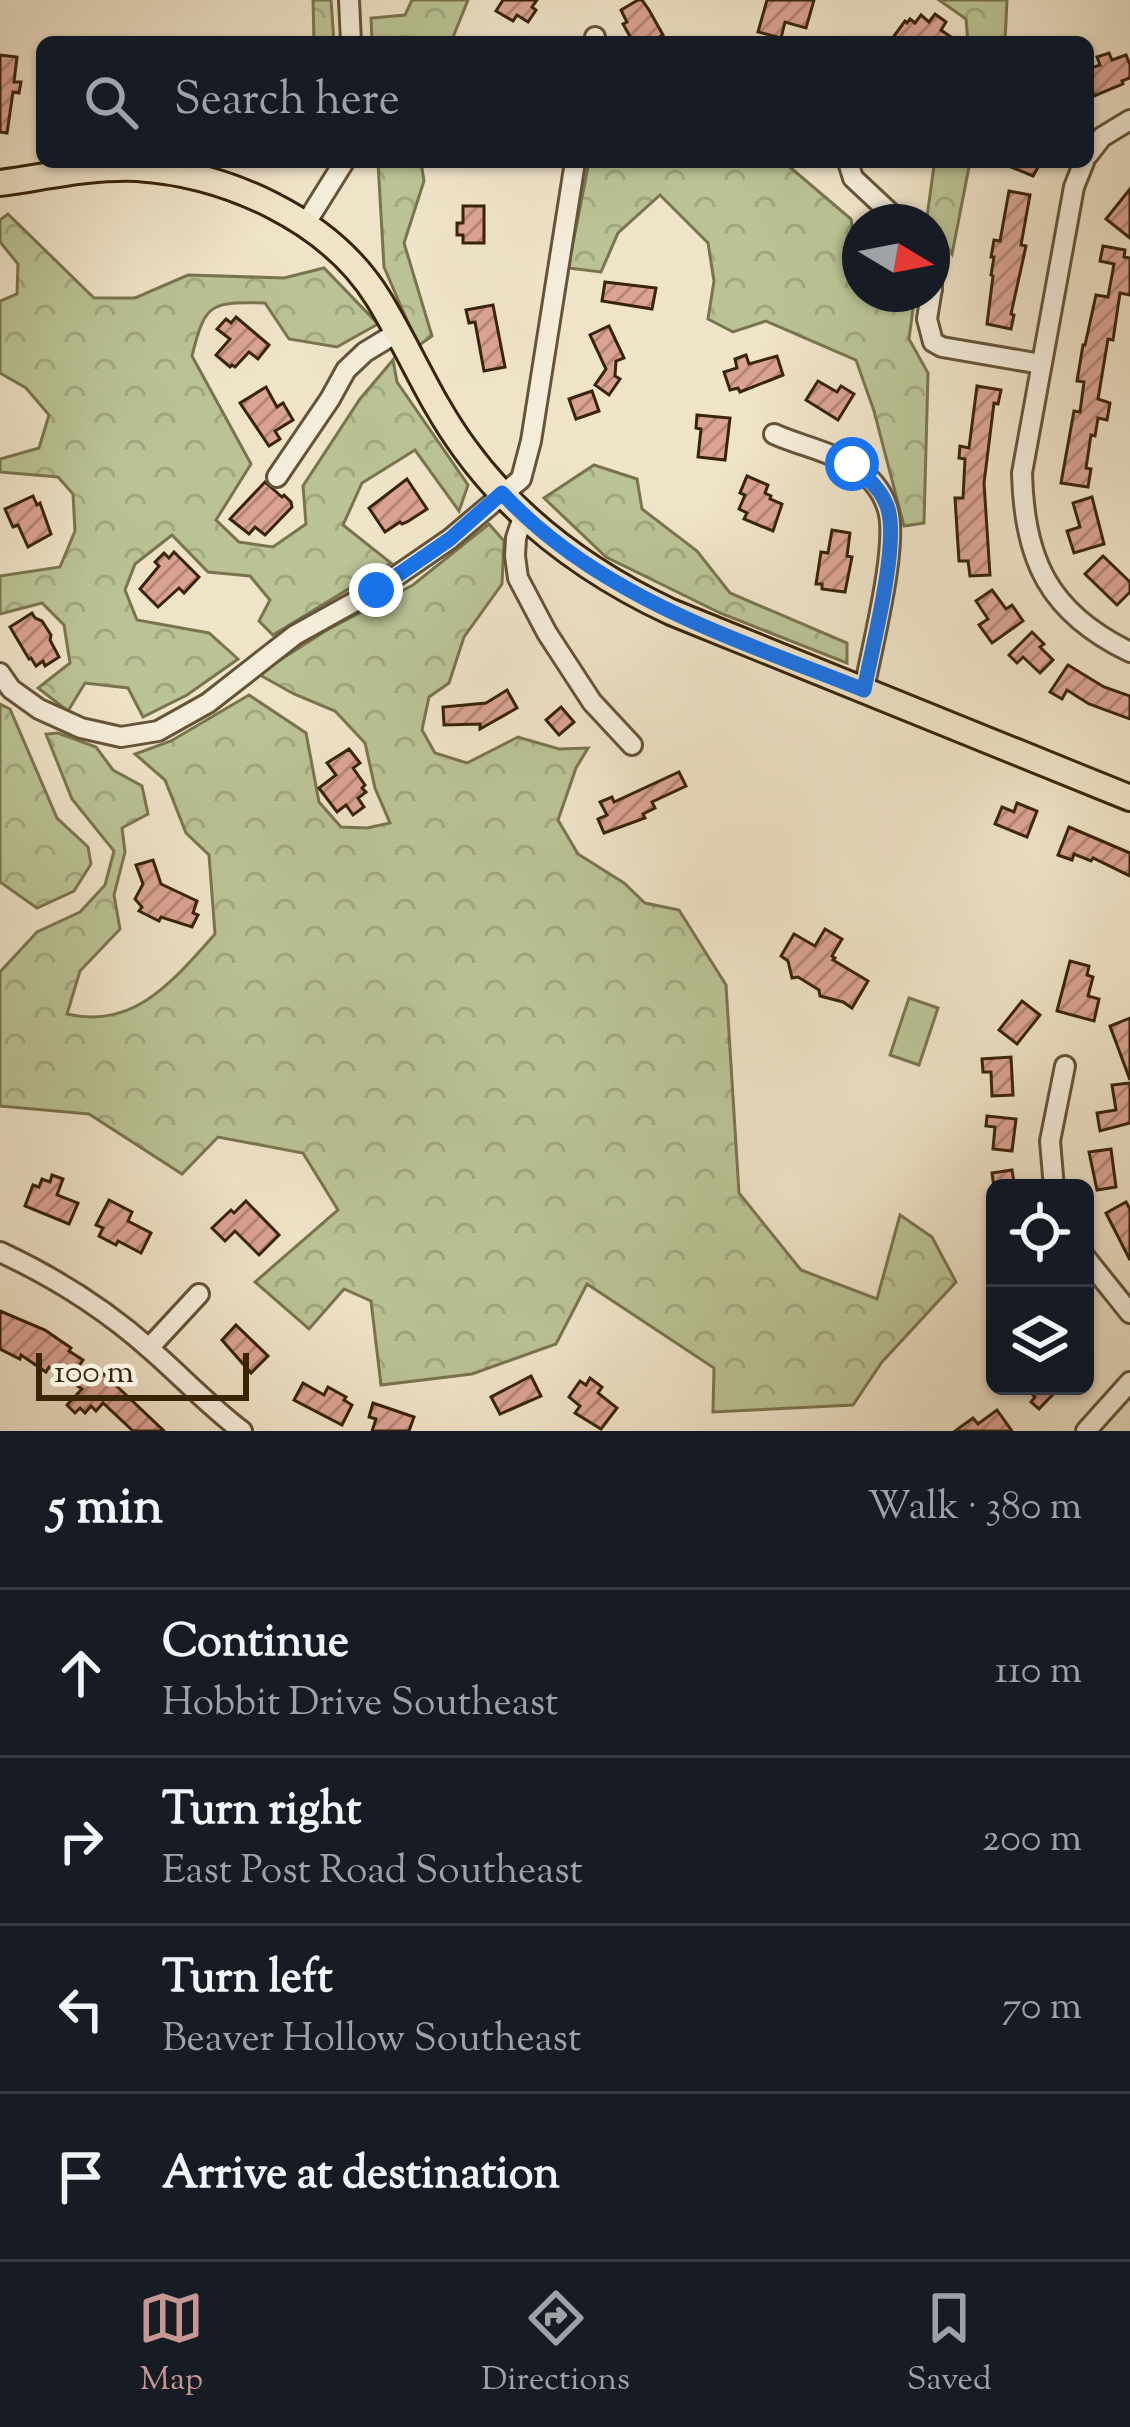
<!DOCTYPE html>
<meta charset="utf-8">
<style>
body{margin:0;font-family:"Sorts Mill Goudy",serif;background:#242831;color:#f1f3f6}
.controls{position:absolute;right:36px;bottom:36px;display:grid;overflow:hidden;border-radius:18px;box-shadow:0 3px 9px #0004}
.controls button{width:108px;height:108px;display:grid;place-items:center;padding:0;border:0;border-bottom:3px solid #363941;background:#171b24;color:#f1f3f6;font:60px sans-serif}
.compass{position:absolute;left:842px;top:204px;width:108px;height:108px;border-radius:50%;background:#171b24;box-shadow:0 3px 9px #0004;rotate:100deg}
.scale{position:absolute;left:36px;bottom:30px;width:213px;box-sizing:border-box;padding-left:12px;border:6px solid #392408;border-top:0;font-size:33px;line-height:42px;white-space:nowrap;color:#392408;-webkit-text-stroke:9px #f5eddb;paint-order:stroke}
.stop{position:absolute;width:36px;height:36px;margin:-27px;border:9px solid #1a73e8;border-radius:50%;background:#fff}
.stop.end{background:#1a73e8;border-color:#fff;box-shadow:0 3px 12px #0008}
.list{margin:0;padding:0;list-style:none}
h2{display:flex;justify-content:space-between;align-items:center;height:156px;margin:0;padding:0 48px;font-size:51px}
h2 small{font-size:39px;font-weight:400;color:#9ea1a6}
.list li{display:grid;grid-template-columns:78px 1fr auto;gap:36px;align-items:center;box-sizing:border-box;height:168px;padding:0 48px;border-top:3px solid #363941}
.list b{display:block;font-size:45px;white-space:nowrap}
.list p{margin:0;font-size:39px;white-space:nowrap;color:#9ea1a6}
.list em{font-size:39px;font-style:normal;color:#9ea1a6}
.icon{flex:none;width:66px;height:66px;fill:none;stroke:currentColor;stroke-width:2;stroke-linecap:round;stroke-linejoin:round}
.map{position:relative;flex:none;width:1130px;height:1431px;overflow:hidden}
.search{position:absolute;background:#171b24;box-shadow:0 3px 9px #0004;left:36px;right:36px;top:36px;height:132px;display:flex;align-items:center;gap:30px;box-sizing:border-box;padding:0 42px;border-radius:18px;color:#9ea1a6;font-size:45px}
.sheet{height:828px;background:#171b24}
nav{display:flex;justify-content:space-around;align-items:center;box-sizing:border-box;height:168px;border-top:3px solid #363941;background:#171b24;font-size:33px;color:#9ea1a6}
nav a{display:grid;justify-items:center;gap:6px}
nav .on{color:#c59692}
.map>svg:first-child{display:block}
.grass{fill:#bac395;stroke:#7a744e;stroke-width:3}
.forest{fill:url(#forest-crowns);stroke:#7a744e;stroke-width:3}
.building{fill:url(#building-hatch);stroke:#392408;stroke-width:3}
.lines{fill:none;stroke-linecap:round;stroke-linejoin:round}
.minor-casing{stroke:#665438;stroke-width:24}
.major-casing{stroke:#392408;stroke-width:30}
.minor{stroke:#f5eddb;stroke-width:18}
.major{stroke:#efe3c8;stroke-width:24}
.route{stroke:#1a73e8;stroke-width:15}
</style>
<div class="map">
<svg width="1130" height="1431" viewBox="0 0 1130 1431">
<defs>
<pattern id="forest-crowns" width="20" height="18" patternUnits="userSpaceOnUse" patternTransform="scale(3)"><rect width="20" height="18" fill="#bac395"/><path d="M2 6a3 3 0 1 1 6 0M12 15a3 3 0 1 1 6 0" fill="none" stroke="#a1a77f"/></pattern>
<pattern id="building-hatch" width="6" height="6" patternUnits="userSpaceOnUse" patternTransform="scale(3)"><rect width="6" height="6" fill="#dba394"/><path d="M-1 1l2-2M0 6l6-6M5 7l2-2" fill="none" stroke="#b38577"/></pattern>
</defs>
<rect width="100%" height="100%" fill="#efe3c8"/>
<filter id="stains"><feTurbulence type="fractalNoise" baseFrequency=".00167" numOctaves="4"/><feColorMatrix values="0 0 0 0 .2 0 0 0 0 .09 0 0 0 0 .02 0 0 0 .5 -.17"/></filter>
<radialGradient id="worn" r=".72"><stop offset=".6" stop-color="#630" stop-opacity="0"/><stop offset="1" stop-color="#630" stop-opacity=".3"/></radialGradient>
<path class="grass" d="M909 998 938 1008 919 1065 890 1055Z"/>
<g class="forest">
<path d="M313 0H331L334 42H314Z"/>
<path d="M412 0H468L451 42H372L371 18 405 15Z"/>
<path d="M939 0H1007L1005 42H968L966 19Z"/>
<path d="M378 162H421L424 181 404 243 432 336 418 346 384 267Z"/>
<path d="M589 162H784L851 219 856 251 860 253V294H915L909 339 928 373 924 523 904 526 874 411 856 360 766 321 733 332 708 319 714 281 708 243 660 195 618 233 601 272 568 268Z"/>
<path d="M909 162H970L952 254 927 217 934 166Z"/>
<path d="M8 214 94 298H135L188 275 284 278 324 268 378 324 337 347 289 339 265 303C211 302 205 302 192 356L251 464 216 520 239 542 273 547 306 524 303 486 360 399 393 360 397 382 468 485 459 511 415 450 362 483 343 525 391 563 273 635 259 621 270 600 250 576 208 572 172 535 135 564 125 590 137 620 209 633 238 659 187 695 143 717 128 688 85 683 68 711 38 688 70 663 64 625 42 603 0 614V576L60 567 75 531 73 494 58 477 0 472V459L39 448 49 415 26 388 0 373V301L17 294 18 264 0 242V220Z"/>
<path d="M594 465 637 479 642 509 697 551 730 593 847 643V663L720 613 606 557 544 498Z"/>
<path d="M489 524 504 541 502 584 464 637 449 683 429 697 422 730 435 753 467 763 518 737 559 749 588 748 576 768 558 820 578 854 624 883 645 903 679 910 726 985 739 1193 801 1270 877 1299 900 1215 932 1237 956 1282 882 1362 853 1405 713 1412 714 1368 587 1284 556 1344 472 1374 381 1385 371 1301 344 1289 309 1329 255 1282 338 1210 303 1153 218 1137 182 1174 89 1114 0 1106V972L37 932 80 912 105 885 114 851 72 799 46 734 58 733 96 747 113 770 142 786 148 814 122 828 125 852 114 895 120 929 80 971 67 1014C134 1030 174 980 215 934L209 855 186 833 165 780 135 754 171 741 249 695 306 733 319 802 341 827 367 828 390 823 375 788 365 743 335 711 294 694 258 674 327 630 413 585Z"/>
<path d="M0 704 10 709 57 818 88 847 91 864 74 891 37 908 0 882Z"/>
</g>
<g class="building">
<path d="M503 0H537L532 7 536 10 528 22 517 15 513 21 496 11Z"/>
<path d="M638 0H642L649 10 663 35 650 42H633L623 24 627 22 621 10Z"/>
<path d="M767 0H814L806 28 785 22 781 38 758 32Z"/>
<path d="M935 14 946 22 941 30 958 42H902L894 36 905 21 907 23 910 19 915 23 921 15 929 22Z"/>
<path d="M1109 53 1112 60 1126 55 1130 65V78L1122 81 1123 84 1094 96 1088 79V69L1100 65 1097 57Z"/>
<path d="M0 55 17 57 14 82H21L19 93 13 92 7 133 0 132Z"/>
<path d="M999 162H1041L1033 176Z"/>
<path d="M1130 189V238L1106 219Z"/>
<path d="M1009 191 1030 195 1021 245 1026 246 1011 314 1014 315 1011 329 987 324 993 276 991 275 994 257H991L994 240 1000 241Z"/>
<path d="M463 206H484V243H463V235H457V223H463Z"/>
<path d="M1103 246 1125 250 1124 257 1130 258V295L1120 293 1113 340 1108 339 1098 399 1110 403 1107 420 1098 418 1095 436 1091 435 1086 468 1091 469 1088 487 1061 483 1074 411 1080 412 1084 382 1077 381 1083 345H1085L1096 295 1108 297 1114 264 1100 261Z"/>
<path d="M605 282 656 288 652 309 602 301Z"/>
<path d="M493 305 505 367 484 371 475 322 469 323 466 310Z"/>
<path d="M236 317 269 345 258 359 249 352 235 367 232 365 230 367 216 355 230 339 217 329 226 319 231 323Z"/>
<path d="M609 326 624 358 616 361 615 376 620 379 609 395 595 385 606 369 590 335Z"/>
<path d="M746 355 749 364 777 356 783 375 740 392 738 388 730 390 724 372 737 368 735 359Z"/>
<path d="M818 381 837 392 841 386 854 394 838 420 806 400Z"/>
<path d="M977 386 1001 390 998 404 994 403 984 483 990 575 970 576 968 561H959L955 498H963L965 459 959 458 960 446 969 448Z"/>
<path d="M266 387 277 407 283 403 293 420 275 431 280 439 269 446 240 403Z"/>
<path d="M592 391 599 411 576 419 569 399Z"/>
<path d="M697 415 730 418 725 460 698 457 701 429 696 428Z"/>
<path d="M747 476 768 485 765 493 771 496 770 499 782 504 773 531 744 519 747 513 739 509 745 495 740 493Z"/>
<path d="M407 479 427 509 407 522 402 524 400 522 385 532 369 508Z"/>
<path d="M265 482 282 497 284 495 291 502 292 507 265 535 255 527 249 534 230 519Z"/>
<path d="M33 496 37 505 40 503 51 534 28 547 18 525 13 527 5 509Z"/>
<path d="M1092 497 1104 544 1074 553 1067 531 1080 527 1073 503Z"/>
<path d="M832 530 850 533 847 556 852 557 845 592 822 589V584H816L821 552 828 553Z"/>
<path d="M174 552 199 577 184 593 179 588 158 607 140 589 159 566 155 562 164 553 169 558Z"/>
<path d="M1103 556 1130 582V592L1117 605 1085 574Z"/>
<path d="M992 590 1006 609 1012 605 1023 621 992 643 979 625 988 619 976 601Z"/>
<path d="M32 613 35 618 42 621 51 635 50 640 59 657 45 666 43 661 36 666 31 658 29 659 10 627Z"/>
<path d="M1032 632 1044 644 1040 647 1053 660 1040 673 1023 657 1017 663 1009 655Z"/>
<path d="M1068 665 1104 687 1130 696V719L1089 704 1067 690 1062 699 1050 692Z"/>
<path d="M507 690 517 708 480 729V724L444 725 443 707 486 703Z"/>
<path d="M561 707 574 722 559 735 546 720Z"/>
<path d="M349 749 360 763 353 768 365 785 362 788 366 792 358 798 364 807 353 815 346 805 337 812 319 788 336 775 327 763Z"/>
<path d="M679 772 686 786 652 802 655 808 643 814 645 818 604 833 598 819 607 815 600 802 612 797 614 802Z"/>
<path d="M1017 803 1037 811 1027 837 995 824 1002 807 1014 812Z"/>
<path d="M1069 827 1130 853V876L1093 858 1091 861 1074 854 1072 860 1058 855Z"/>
<path d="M153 860 161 884 197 901 193 913 198 915 192 927 161 917 159 921 139 911 142 907 135 899 143 884 136 865Z"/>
<path d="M825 929 842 939 832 956 835 958 833 960 868 981 852 1008 843 1002 820 996 819 990 798 977 792 978 788 961 781 956 794 934 815 946Z"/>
<path d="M1070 961 1089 966 1087 975 1093 977 1088 996 1099 999 1094 1021 1057 1011Z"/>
<path d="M1022 1001 1040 1015 1017 1044 999 1030Z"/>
<path d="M1130 1018V1080L1110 1026Z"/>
<path d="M1011 1057 1013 1095 992 1096 991 1072H983L982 1059Z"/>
<path d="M1130 1083V1123L1100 1131 1097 1113 1116 1110 1112 1085Z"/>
<path d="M987 1116 1016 1119 1012 1151 993 1149 995 1127 986 1126Z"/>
<path d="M1111 1149 1116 1187 1097 1190 1089 1152Z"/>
<path d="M1012 1170 1015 1188H994L992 1173Z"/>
<path d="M52 1175 63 1179 57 1195 78 1203 69 1224 25 1206 33 1185 39 1187 42 1179 50 1182Z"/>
<path d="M109 1200 132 1212 128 1221 151 1233 141 1253 118 1241 116 1245 99 1236 103 1228 96 1225Z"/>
<path d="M246 1201 279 1235 259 1255 235 1231 225 1241 212 1228 231 1210 234 1213Z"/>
<path d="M1126 1202 1130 1209V1260L1106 1213Z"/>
<path d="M0 1311 45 1330 71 1348 69 1351 83 1360 79 1366 96 1382 104 1374 164 1431H133L103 1403 96 1411 91 1406 85 1413 80 1408 75 1413 67 1405 82 1389 49 1367 46 1372 21 1355 20 1359 0 1349Z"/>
<path d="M236 1325 268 1356 251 1373 222 1340Z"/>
<path d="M531 1376 541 1396 500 1414 491 1397Z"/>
<path d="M590 1378 602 1387 598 1393 617 1408 601 1429 575 1413 580 1406 569 1397 580 1381 586 1385Z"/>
<path d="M303 1383 324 1395 328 1387 346 1397 344 1400 352 1405 342 1425 294 1400Z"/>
<path d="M1024 1386H1061L1039 1409 1031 1402 1035 1397Z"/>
<path d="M373 1403 414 1417 409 1431H372L376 1419 369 1417Z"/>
<path d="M997 1410 1012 1431H955L973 1418 978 1424Z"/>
</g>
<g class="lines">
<defs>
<g id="minor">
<path d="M349 0 351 42"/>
<path d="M594 42 595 37"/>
<path d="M1088 155 1102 137 1130 120"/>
<path d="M848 162 853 178 900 222"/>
<path d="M1084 162 1074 187 1022 473C1024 560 1049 613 1130 652"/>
<path d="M306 223 344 162"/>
<path d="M932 270V290"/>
<path d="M931 294 927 319 933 342 942 347 1041 364"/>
<path d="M774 434C798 445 829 451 852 465 867 473 882 490 887 507 900 541 871 650 864 690"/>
<path d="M277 477 330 399 346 370 365 352 398 332"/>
<path d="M523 517 516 538 515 556 518 578 547 633 592 702 632 745"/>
<path d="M0 673 11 689 39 709 81 728 121 737 158 731 208 703 295 635 376 590 450 539 521 479 531 441 575 162"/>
<path d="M1054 1188 1050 1141 1065 1066"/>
<path d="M0 1252C54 1277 105 1309 150 1349 181 1376 209 1406 242 1431"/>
<path d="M1085 1257 1130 1313"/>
<path d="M149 1348 199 1294"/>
<path d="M1086 1431 1130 1382"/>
</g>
<path id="major" d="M0 183C45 177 90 166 137 168 227 174 329 219 378 298 409 348 430 402 465 449 518 522 590 574 671 612L1130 798"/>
</defs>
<use href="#minor" class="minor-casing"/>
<use href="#major" class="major-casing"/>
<use href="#minor" class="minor"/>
<use href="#major" class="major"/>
</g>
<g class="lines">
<path class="route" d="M376 590 450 539 502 493C598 597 736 639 864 690 872 648 899 546 888 509 882 489 866 477 852 464"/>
</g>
<rect width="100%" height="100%" filter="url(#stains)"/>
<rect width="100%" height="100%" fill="url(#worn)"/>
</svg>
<div class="controls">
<button><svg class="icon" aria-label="locate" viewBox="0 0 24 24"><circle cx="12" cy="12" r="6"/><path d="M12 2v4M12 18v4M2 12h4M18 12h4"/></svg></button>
<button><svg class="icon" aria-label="layers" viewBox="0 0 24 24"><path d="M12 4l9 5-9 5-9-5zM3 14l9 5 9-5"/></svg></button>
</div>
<svg class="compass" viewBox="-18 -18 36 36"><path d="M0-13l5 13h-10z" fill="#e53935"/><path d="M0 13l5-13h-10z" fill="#9ea1a6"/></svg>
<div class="scale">100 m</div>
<div class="stop" style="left:852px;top:464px"></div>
<div class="stop end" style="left:376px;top:590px"></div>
<div class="search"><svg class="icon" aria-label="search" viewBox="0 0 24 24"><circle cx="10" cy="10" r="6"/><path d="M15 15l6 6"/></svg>Search here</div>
</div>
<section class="sheet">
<h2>5 min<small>Walk · 380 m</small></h2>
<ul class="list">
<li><svg class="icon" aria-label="ahead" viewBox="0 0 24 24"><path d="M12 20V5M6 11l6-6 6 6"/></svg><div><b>Continue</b><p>Hobbit Drive Southeast</p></div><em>110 m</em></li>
<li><svg class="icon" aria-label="right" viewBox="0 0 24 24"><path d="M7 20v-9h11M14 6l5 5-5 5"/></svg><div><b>Turn right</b><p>East Post Road Southeast</p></div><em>200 m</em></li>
<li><svg class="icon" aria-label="left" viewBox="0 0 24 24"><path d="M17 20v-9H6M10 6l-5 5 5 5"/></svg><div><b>Turn left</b><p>Beaver Hollow Southeast</p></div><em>70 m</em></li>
<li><svg class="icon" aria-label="arrive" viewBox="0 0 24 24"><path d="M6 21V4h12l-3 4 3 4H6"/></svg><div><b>Arrive at destination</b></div></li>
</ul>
</section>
<nav>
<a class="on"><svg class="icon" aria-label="map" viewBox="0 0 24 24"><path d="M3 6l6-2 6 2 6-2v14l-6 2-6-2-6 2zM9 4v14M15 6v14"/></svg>Map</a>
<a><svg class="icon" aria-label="directions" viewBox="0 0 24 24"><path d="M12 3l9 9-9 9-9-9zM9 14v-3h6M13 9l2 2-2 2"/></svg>Directions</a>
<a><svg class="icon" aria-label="saved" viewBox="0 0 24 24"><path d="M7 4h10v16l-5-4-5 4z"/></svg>Saved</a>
</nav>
